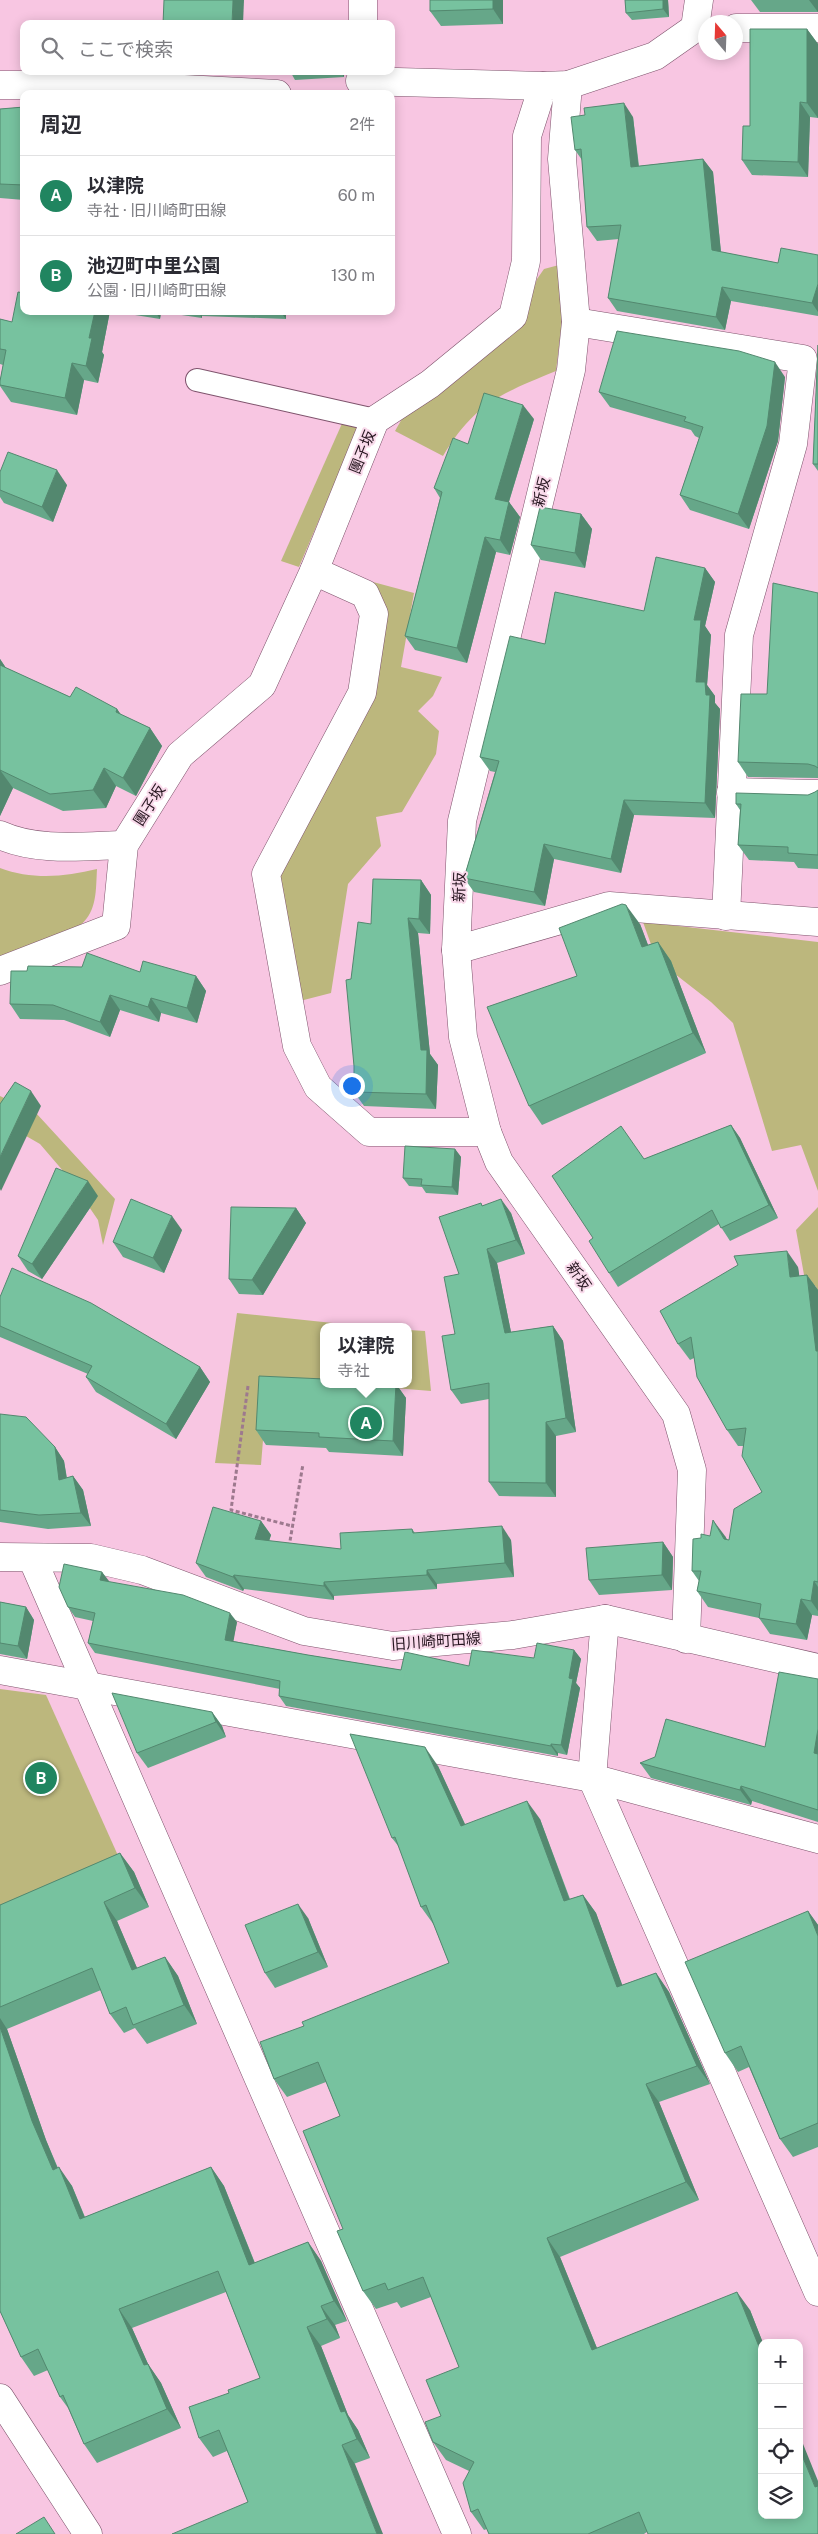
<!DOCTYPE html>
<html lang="ja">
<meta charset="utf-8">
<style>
body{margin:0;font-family:"Public Sans","Noto Sans JP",sans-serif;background:#f7f7f7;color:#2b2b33}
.controls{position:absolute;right:15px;bottom:15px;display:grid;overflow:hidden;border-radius:10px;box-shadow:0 2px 12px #0003}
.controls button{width:45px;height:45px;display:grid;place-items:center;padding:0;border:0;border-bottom:1px solid #e1e1e2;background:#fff;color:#2b2b33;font:25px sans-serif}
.compass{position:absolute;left:698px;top:15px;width:45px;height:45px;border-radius:50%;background:#fff;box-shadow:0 2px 12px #0003;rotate:341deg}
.you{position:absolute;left:351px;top:1085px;width:18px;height:18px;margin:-12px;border:4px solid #fff;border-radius:50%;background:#1a73e8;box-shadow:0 0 0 8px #1a73e833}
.badge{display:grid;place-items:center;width:32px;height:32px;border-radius:50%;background:#208560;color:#fff;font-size:16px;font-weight:700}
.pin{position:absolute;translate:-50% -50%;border:2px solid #fff;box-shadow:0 1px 5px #0006}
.popup{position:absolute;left:320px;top:1323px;width:92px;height:65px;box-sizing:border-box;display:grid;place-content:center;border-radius:10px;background:#fff;filter:drop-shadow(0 1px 4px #0005);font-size:16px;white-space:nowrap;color:#7c7c81}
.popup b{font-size:19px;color:#2b2b33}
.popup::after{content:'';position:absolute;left:50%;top:100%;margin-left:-10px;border:10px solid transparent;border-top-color:#fff}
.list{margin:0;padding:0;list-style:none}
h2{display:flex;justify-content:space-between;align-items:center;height:65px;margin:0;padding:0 20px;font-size:21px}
h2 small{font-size:16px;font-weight:400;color:#7c7c81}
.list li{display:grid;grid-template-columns:32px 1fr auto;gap:15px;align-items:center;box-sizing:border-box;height:80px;padding:0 20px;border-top:1px solid #e1e1e2}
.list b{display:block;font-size:19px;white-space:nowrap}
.list p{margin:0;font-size:16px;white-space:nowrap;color:#7c7c81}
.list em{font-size:16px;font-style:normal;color:#7c7c81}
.icon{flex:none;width:28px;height:28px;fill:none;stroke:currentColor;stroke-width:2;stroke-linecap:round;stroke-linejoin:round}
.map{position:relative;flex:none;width:818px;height:2534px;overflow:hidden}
.search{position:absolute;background:#fff;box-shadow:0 2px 12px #0003;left:20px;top:20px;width:375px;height:55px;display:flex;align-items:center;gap:12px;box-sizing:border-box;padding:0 18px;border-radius:10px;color:#7c7c81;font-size:19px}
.panel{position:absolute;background:#fff;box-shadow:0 2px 12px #0003;left:20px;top:90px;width:375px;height:225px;border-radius:10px}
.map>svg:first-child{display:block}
.green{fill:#bcb77d}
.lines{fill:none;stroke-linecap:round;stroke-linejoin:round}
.lane-casing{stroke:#7e536c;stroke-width:24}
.street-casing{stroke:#7e536c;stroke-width:29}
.secondary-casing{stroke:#7e536c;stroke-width:29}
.path{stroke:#9d798e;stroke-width:3;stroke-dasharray:4 2.5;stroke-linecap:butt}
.lane{stroke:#fff;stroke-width:22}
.street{stroke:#fff;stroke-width:28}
.secondary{stroke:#fff;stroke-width:28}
.wall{fill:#66a789}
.shaded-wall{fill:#53886f}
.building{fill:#77c29f;stroke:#53886f}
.labels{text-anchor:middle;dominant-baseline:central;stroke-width:4;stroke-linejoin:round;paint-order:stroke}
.street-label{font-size:15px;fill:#271620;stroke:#f9daeb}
</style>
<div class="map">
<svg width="818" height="2534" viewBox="0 0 818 2534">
<rect width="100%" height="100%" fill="#f8c6e2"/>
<g class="green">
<path d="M559 265 562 322 556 371C502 393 474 404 443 456L395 431 403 417 521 323 537 279 544 269Z"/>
<path d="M344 419 360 423 299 567 281 561Z"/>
<path d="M373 582 414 593 401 667 442 677 433 696 418 711 439 731 436 754 402 812 376 817 381 846 348 884 331 993 296 1002 269 878 385 611Z"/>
<path d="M0 868C32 880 65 877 97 869 96 885 97 905 87 918 71 940 25 951 0 961Z"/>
<path d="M643 922 818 942V1191L801 1145 772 1151 733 1023 711 1002 675 974 663 978Z"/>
<path d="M0 1096 36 1113 115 1199 103 1245 98 1220 70 1179 40 1144 0 1121Z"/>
<path d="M818 1207V1303L816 1286H806L796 1230Z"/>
<path d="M237 1313 371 1327H324L323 1382 268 1378 261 1465 215 1463Z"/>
<path d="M409 1330 425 1331 431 1391 345 1384H408Z"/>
<path d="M0 1689 46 1695 120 1860 0 1919Z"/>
</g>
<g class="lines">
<defs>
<path id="lane" d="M197 380 375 420"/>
<g id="street">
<path d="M363 24V0"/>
<path d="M736 28H818"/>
<path d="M360 81 543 86"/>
<path d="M0 85H108L277 94"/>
<path d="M568 85 562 159 576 322 571 370 462 821 456 950 463 1037 487 1132 499 1162 676 1414 692 1470 686 1639"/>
<path d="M576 322 803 359 793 444 739 635 726 916"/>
<path d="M314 571 365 594 374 614 362 693 266 874 297 1046 318 1087 369 1132H487"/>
<path d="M731 792 818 794"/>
<path d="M0 835C37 852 84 846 124 845"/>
<path d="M456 950 609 906 818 922"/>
<path d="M0 971 116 926 124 845 180 755 262 685 314 571 375 420 430 384 513 316 526 261 527 136 543 86 568 85 655 56 695 28 699 0"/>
<path d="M32 1558 457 2534"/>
<path d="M605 1619 592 1778 818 2292"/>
<path d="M0 1670 592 1778 818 1839"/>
<path d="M0 2398 88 2534"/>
</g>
<path id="secondary" d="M0 1557 91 1558 142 1570 304 1631 393 1646 513 1635 605 1619 818 1668"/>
</defs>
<use href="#lane" class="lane-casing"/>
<use href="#street" class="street-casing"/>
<use href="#secondary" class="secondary-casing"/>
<g class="path">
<path d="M248 1386 231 1510 292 1526"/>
<path d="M289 1547 303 1464"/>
</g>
<use href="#lane" class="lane"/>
<use href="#street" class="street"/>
<use href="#secondary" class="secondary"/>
</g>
<g class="wall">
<path d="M430 0H503V24L441 26 430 11Z"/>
<path d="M625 0H668L669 17 632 20 626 13Z"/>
<path d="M751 0H818V12H760Z"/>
<path d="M807 29 818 44V118L810 117 808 177 752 175 742 160 750 126Z"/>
<path d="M290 71H344V77L295 80Z"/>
<path d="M24 107V200L0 198V109Z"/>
<path d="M585 115 633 117 639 166 703 159 713 172 721 252 778 263 818 255V316L731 301 725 330 617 311 608 298 619 239 597 241 587 227 582 160 575 150Z"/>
<path d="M24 311H110L102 352 104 355 98 383 84 380 77 415 11 402 0 386V381L3 365 0 364V319L12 322Z"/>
<path d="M110 311H286V319L202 316V318L161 312 160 319Z"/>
<path d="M818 345V471L813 464Z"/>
<path d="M785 377 778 441 749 529 690 510 680 495 699 438 695 436 691 430 610 407 599 392Z"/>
<path d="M534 419 509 502 520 517 510 555 496 552 467 663 415 650 405 636 440 498 434 488Z"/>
<path d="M0 472 67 485 53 522 4 503 0 497Z"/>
<path d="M581 514 592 529 585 568 541 560 531 545Z"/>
<path d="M705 568 715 582 705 626 711 635 707 685 715 696V703L720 709 715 818 634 815 621 873 554 859 545 906 474 892 464 878 495 772 490 771 480 757 545 644 644 611Z"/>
<path d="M818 593V778L748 777 738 762 767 694Z"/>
<path d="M0 659 6 668 70 697 117 709 121 715 150 728 162 746 136 796 116 786 106 808 63 811 13 788 0 816Z"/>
<path d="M818 790V869L798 868 794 862 749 860 738 845 740 810 736 804 808 795 815 792Z"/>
<path d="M421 880 431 895 430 934 418 933 430 1054 438 1065 436 1109 364 1106 354 1092V1066L351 979 371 924Z"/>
<path d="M640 924 648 945 658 942 671 961 706 1053 542 1125 529 1106 577 976Z"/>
<path d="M140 972 196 976 206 991 197 1023 161 1013 159 1022 120 1010 110 1037 64 1020 20 1019 10 1004Z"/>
<path d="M731 1125 740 1138 778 1218 730 1241 719 1224 618 1287 609 1273 593 1238 644 1159Z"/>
<path d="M455 1149 461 1157 458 1195 426 1193 422 1187 409 1186 403 1178Z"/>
<path d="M98 1196 42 1279 28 1271 18 1256Z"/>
<path d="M483 1205 511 1213 525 1254 497 1263 511 1332 553 1326 563 1341 576 1432 556 1436V1497L499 1496 489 1482V1399L461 1404 451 1390 459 1274Z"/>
<path d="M296 1208 306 1223 263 1295 239 1294 229 1279Z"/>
<path d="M182 1230 164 1273 123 1257 113 1242Z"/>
<path d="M738 1265 798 1267 799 1276 807 1275 818 1290V1616L812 1615 807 1640 770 1634 759 1618 708 1607 697 1591 699 1581 692 1571 701 1538 710 1536H725L727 1540H729L762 1492 743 1446H738L727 1430 694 1358 690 1360 678 1344Z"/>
<path d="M0 1297 200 1367 210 1382 176 1439 96 1392 86 1377 88 1374 0 1337Z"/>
<path d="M324 1384H396L406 1398 403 1456 329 1452 326 1448 266 1445 256 1430Z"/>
<path d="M0 1414 55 1447 64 1461 67 1478 73 1476 83 1490 91 1526 48 1529 0 1522Z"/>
<path d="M261 1521 271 1535 269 1541 341 1549 412 1529 415 1533 511 1540 514 1577 437 1584V1589L334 1596V1600L244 1589 243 1591 206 1577 196 1563Z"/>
<path d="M663 1542 673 1557 672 1590 599 1595 589 1580Z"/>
<path d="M102 1572 108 1582 237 1622 233 1641 308 1655 401 1670 469 1666 534 1658 574 1650 581 1659 576 1683 580 1688 567 1755 558 1753V1756L286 1706 279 1696 280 1689 95 1653 88 1643 93 1621 75 1617 68 1607Z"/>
<path d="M0 1602 26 1607 34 1620 27 1659 0 1654Z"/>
<path d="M818 1679V1822L752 1801 751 1805 651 1778 640 1763 765 1747Z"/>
<path d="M212 1712 222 1726 226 1737 148 1768 137 1753Z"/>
<path d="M438 1766 465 1824 540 1819 570 1899 583 1895 596 1913 622 1985 656 1973 669 1992 710 2084 659 2102 699 2200 560 2257 597 2348 750 2310 763 2343H762L647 2532 644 2534H489L487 2529 484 2530 471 2512 469 2471 446 2460 433 2442 441 2416 459 2367 431 2297 401 2308 397 2302 376 2309 363 2291 343 2229 340 2116 326 2082 287 2097 274 2079 304 2026 449 1963 434 1925 421 1907 399 1847 392 1838Z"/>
<path d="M120 1853 134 1872 149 1907 117 1921 137 1968 165 1957 178 1976 197 2024 147 2044 135 2028 124 2033 110 2014 101 1990 7 2029 46 2140 58 2168 72 2186 85 2217 211 2167 224 2186 255 2263 308 2242 321 2261 347 2321 335 2325 340 2338 321 2346 348 2415 358 2430 370 2458 248 2502 227 2451 213 2457 199 2438 229 2393 260 2378 226 2292 132 2328 148 2364 161 2383 181 2428 97 2463 84 2444 68 2408 60 2397 48 2370 34 2376 21 2357 0 2311V1905Z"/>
<path d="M808 1911 818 1925V2147L793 2157 780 2139 749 2067 738 2072 725 2053Z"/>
<path d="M308 1918 328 1967 275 1988 265 1973Z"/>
</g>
<g class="shaded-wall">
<path d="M233 0H244L243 24H232Z"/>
<path d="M493 0H503V24L493 9Z"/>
<path d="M663 0H668L669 17 663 9Z"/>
<path d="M809 0H818V12Z"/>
<path d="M807 29 818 44V118L807 103Z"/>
<path d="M340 71H344V77Z"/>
<path d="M800 102 810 117 808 177 798 162Z"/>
<path d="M624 103 633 117 640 180 631 167Z"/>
<path d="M703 159 713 172 722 263 712 250Z"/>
<path d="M818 284V312L812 303Z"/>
<path d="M722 287 731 301 725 330 716 317Z"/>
<path d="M95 311H110L102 352 104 355 98 383 86 366 89 338Z"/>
<path d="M155 311H161V312L160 319Z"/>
<path d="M198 311H199L202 316V318Z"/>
<path d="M280 311H286V319Z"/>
<path d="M775 362 785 377 778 441 749 529 738 514Z"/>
<path d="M72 363 84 380 77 415 65 398Z"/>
<path d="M523 405 534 419 505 514 495 499Z"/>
<path d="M57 470 67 485 53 522 42 507Z"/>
<path d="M509 502 520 517 510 555 500 540Z"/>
<path d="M581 514 592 529 585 568 575 553Z"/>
<path d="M485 537 496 552 467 663 457 648Z"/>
<path d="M705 568 715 582 705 626 711 635 707 685 715 696V703L720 709 715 818 705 803 696 682 694 620Z"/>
<path d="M0 659 6 668 0 676Z"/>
<path d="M117 709 129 726 116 712Z"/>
<path d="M150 728 162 746 136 796 123 778Z"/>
<path d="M104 768 116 786 106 808 93 790Z"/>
<path d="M0 770 13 788 0 816Z"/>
<path d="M624 800 634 815 621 873 611 859Z"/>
<path d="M544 844 554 859 545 906 534 892Z"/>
<path d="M421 880 431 895 430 934 419 919Z"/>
<path d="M626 905 640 924 656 966 642 947Z"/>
<path d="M408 918 418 933 430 1054 438 1065 436 1109 426 1094 421 1050Z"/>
<path d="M658 942 671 961 706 1053 693 1033Z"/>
<path d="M196 976 206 991 197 1023 187 1008Z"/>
<path d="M110 995 120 1010 110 1037 100 1022Z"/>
<path d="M151 998 161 1013 159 1022 148 1007Z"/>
<path d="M31 1091 41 1106 1 1191 0 1189V1157Z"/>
<path d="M731 1125 740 1138 778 1218 769 1205Z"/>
<path d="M455 1149 461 1157 458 1195 452 1187Z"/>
<path d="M88 1181 98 1196 42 1279 32 1264Z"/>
<path d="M501 1199 511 1213 525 1254 516 1240Z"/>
<path d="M296 1208 306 1223 263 1295 252 1280Z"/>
<path d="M172 1216 182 1230 164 1273 153 1258Z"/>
<path d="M487 1249 497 1263 514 1347 505 1333Z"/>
<path d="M787 1251 798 1267 802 1293 790 1277Z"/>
<path d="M807 1275 818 1290V1355L816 1351Z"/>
<path d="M553 1326 563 1341 576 1432 566 1418Z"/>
<path d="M200 1367 210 1382 176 1439 166 1424Z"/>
<path d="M396 1384 406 1398 403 1456 393 1441Z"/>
<path d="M546 1422 556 1436V1497L546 1483Z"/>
<path d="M55 1447 64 1461 69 1494 59 1480Z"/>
<path d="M73 1476 83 1490 91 1526 81 1513Z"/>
<path d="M713 1520 725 1536 736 1555 724 1539Z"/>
<path d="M261 1521 271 1535 265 1553 255 1539Z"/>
<path d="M502 1526 511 1540 514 1577 505 1563Z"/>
<path d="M663 1542 673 1557 672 1590 662 1575Z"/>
<path d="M427 1570 437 1584V1589L427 1575Z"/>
<path d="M102 1572 109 1581 107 1590 100 1580Z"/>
<path d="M234 1575 244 1589 243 1591 233 1577Z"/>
<path d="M814 1581 818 1587V1611L811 1601Z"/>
<path d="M324 1582 334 1596V1600L324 1586Z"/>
<path d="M801 1599 812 1615 807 1640 796 1624Z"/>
<path d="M26 1607 34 1620 27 1659 18 1646Z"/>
<path d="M230 1613 237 1622 232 1649 225 1640Z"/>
<path d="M574 1650 581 1659 576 1683 580 1688 567 1755 561 1745 569 1678Z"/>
<path d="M212 1712 222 1726 226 1737 216 1722Z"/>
<path d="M818 1729V1759L814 1753Z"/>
<path d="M551 1744 558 1753V1756L551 1746Z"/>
<path d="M425 1747 438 1766 474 1844 461 1826Z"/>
<path d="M741 1786 752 1801 751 1805 740 1790Z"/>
<path d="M527 1801 540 1819 577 1920 564 1901Z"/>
<path d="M120 1853 134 1872 149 1907 135 1888Z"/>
<path d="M583 1895 596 1913 630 2006 617 1987Z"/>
<path d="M104 1902 117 1921 146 1989 132 1970Z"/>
<path d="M298 1904 308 1918 328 1967 318 1952Z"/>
<path d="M808 1911 818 1925V1936Z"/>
<path d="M165 1957 178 1976 197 2024 184 2005Z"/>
<path d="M656 1973 669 1992 710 2084 697 2066Z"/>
<path d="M0 2018 7 2029 46 2140 66 2189 53 2170 32 2121 0 2027Z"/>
<path d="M646 2084 659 2102 699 2200 686 2182Z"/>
<path d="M59 2167 72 2186 93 2238 80 2219Z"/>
<path d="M211 2167 224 2186 263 2284 249 2265Z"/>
<path d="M547 2238 560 2257 605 2368 592 2350Z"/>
<path d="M308 2242 321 2261 347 2321 334 2301Z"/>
<path d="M737 2292 750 2310 763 2343H762V2354Z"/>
<path d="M321 2306 335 2325 340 2338 327 2319Z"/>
<path d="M119 2309 132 2328 157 2384 148 2364 161 2383 181 2428 167 2409 144 2365Z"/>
<path d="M307 2327 321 2346 348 2415 358 2430 370 2458 357 2439 341 2412Z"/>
<path d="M799 2434 818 2481V2492L815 2487 799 2448Z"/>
<path d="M342 2445 355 2464 383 2534H377Z"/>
</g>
<g class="building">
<path d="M164 0H233L232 24H163Z"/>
<path d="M430 0H493V9L430 11Z"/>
<path d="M625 0H663V9L626 13Z"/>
<path d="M750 29H807V103L800 102 798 162 742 160 743 126H750Z"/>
<path d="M624 103 631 167 703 159 712 250 778 263 781 248 818 255V284L812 303 722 287 716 317 608 298 621 225 587 227 581 149 575 150 571 117 585 115 584 108Z"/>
<path d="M24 107V185L0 184V109Z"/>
<path d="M18 292 24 293V311H95L89 338H92L86 366 72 363 65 398 0 385V381L6 350 0 349V319L12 322Z"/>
<path d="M617 331 739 351 775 362 767 426 738 514 680 495 703 427 684 421 686 417 599 392Z"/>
<path d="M818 345V464H813Z"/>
<path d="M484 393 523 405 495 499 509 502 500 540 485 537 457 648 405 636 442 492 434 488 453 438 468 444Z"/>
<path d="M8 452 57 470 42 507 0 490V472Z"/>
<path d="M540 507 581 514 575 553 531 545Z"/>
<path d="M656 557 705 568 694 620H701L696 682H705L706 695H710L705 803 624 800 611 859 544 844 534 892 464 878 499 761 480 757 510 636 545 644 555 592 644 611Z"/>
<path d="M773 583 818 593V768L815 766 808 764 738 762 741 694H767Z"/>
<path d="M0 665 70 697 76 687 117 709 116 712 150 728 123 778 104 768 93 790 50 794 0 770V771Z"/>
<path d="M818 790V855L788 853V847L738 845 741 804H736V793L808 795 815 792Z"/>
<path d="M373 879 421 880 419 919 408 918 421 1050H427L426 1094 354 1092V1066L346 980 351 979 358 922 371 924Z"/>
<path d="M622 904 626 905 642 947 658 942 693 1033 529 1106 487 1007 577 976 559 928Z"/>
<path d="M87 953 140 972 143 961 196 976 187 1008 151 998 148 1007 110 995 100 1022 53 1005 10 1004 11 971H27L28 966 82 967Z"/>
<path d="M15 1082 31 1091 0 1157V1104Z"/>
<path d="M731 1125 769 1205 721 1228 712 1210 609 1273 589 1241 593 1238 552 1176 621 1126 644 1159Z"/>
<path d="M405 1146 455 1149 452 1187 421 1185 422 1179 403 1178Z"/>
<path d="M56 1168 88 1181 32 1264 18 1256Z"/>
<path d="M131 1199 172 1216 153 1258 113 1242Z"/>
<path d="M501 1199 516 1240 487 1249 505 1333 553 1326 566 1418 546 1422V1483L489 1482V1383L451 1390 442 1336 455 1334 444 1277 459 1274 439 1217 481 1203 482 1206Z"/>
<path d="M231 1207 296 1208 252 1280 229 1279Z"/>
<path d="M787 1251 790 1277 807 1275 816 1351H818V1582L814 1581 811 1601 801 1599 796 1624 759 1618 761 1604 697 1591 701 1571H692L693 1539 701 1538V1534L710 1536 713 1520 724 1539 729 1540 734 1509 762 1492 742 1456 746 1428 727 1430 697 1377 691 1337 678 1344 660 1311 738 1265 734 1256Z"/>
<path d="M12 1268 91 1303 200 1367 166 1424 86 1377 92 1366 0 1326V1297Z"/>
<path d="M259 1376 324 1379V1384H396L393 1441 319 1437V1433L256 1430Z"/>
<path d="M0 1414 26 1417 55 1447 59 1480 73 1476 81 1513 39 1515 0 1510Z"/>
<path d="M213 1507 261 1521 255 1539 341 1549 340 1533 412 1529 413 1533 502 1526 505 1563 427 1570V1575L324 1582V1586L234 1575 233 1577 196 1563Z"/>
<path d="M663 1542 662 1575 589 1580 586 1548Z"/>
<path d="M64 1564 102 1572 100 1580 183 1595 230 1613 225 1640 308 1655 401 1670 405 1652 469 1666 472 1650 534 1658 537 1643 574 1650 569 1678 573 1679 561 1745 551 1744V1746L279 1696 280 1681 88 1643 95 1613 68 1607 59 1587Z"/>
<path d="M0 1602 26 1607 18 1646 0 1643Z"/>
<path d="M779 1672 818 1679V1729L814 1753 818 1754V1810L741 1786 740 1790 640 1763 655 1757 666 1719 765 1747Z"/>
<path d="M112 1693 212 1712 216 1722 137 1753Z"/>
<path d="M350 1734 425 1747 461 1826 527 1801 564 1901 583 1895 617 1987 656 1973 697 2066 646 2084 686 2182 547 2238 592 2350 737 2292 762 2354V2515H799V2448L815 2487 818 2486V2534H648L639 2512 588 2534H489L478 2509 471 2512 463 2483 474 2462 433 2442 425 2422 441 2416 426 2380 459 2367 423 2277 388 2290 385 2283 363 2291 337 2231 343 2229 303 2131 340 2116 318 2062 274 2079 260 2042 304 2026 302 2022 449 1963 426 1905 421 1907 395 1837 392 1838Z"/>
<path d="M120 1853 135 1888 104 1902 132 1970 165 1957 184 2005 133 2025 126 2007 110 2014 92 1968 0 2007V1905Z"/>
<path d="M298 1904 318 1952 265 1973 245 1925Z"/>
<path d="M808 1911 818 1936V2123L780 2139 741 2046 725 2053 685 1962Z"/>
<path d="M0 2027 32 2121 53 2170 59 2167 80 2219 211 2167 249 2265 308 2242 334 2301 321 2306 327 2319 307 2327 341 2412 345 2411 357 2439 342 2445 377 2534H172L248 2502 219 2430 199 2438 189 2407 229 2393 228 2390 260 2378 218 2271 119 2309 144 2365 148 2364 167 2409 84 2444 63 2395 60 2397 38 2349 21 2357 0 2311Z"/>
<path d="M44 2517 55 2534H16Z"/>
</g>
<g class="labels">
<g class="street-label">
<text transform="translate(362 452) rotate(-68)">團子坂</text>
<text transform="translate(541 492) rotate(-76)">新坂</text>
<text transform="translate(149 805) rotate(-58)">團子坂</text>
<text transform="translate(459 887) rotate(-88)">新坂</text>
<text transform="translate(579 1276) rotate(55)">新坂</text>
<text transform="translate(436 1641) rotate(-4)">旧川崎町田線</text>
</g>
</g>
</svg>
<div class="controls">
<button>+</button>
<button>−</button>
<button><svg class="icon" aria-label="locate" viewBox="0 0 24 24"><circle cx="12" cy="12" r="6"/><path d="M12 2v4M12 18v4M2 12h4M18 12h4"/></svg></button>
<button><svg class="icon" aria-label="layers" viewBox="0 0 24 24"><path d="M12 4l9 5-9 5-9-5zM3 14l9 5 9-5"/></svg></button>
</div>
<svg class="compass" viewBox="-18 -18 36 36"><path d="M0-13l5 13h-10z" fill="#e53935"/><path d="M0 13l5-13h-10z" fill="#7c7c81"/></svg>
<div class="you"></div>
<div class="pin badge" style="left:366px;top:1423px">A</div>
<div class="popup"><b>以津院</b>寺社</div>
<div class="pin badge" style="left:41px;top:1778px">B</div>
<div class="search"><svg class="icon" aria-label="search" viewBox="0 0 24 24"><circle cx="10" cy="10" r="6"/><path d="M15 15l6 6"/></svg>ここで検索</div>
<section class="panel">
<h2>周辺<small>2件</small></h2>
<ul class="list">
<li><span class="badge">A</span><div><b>以津院</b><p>寺社 · 旧川崎町田線</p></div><em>60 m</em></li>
<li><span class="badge">B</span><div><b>池辺町中里公園</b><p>公園 · 旧川崎町田線</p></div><em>130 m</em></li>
</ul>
</section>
</div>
